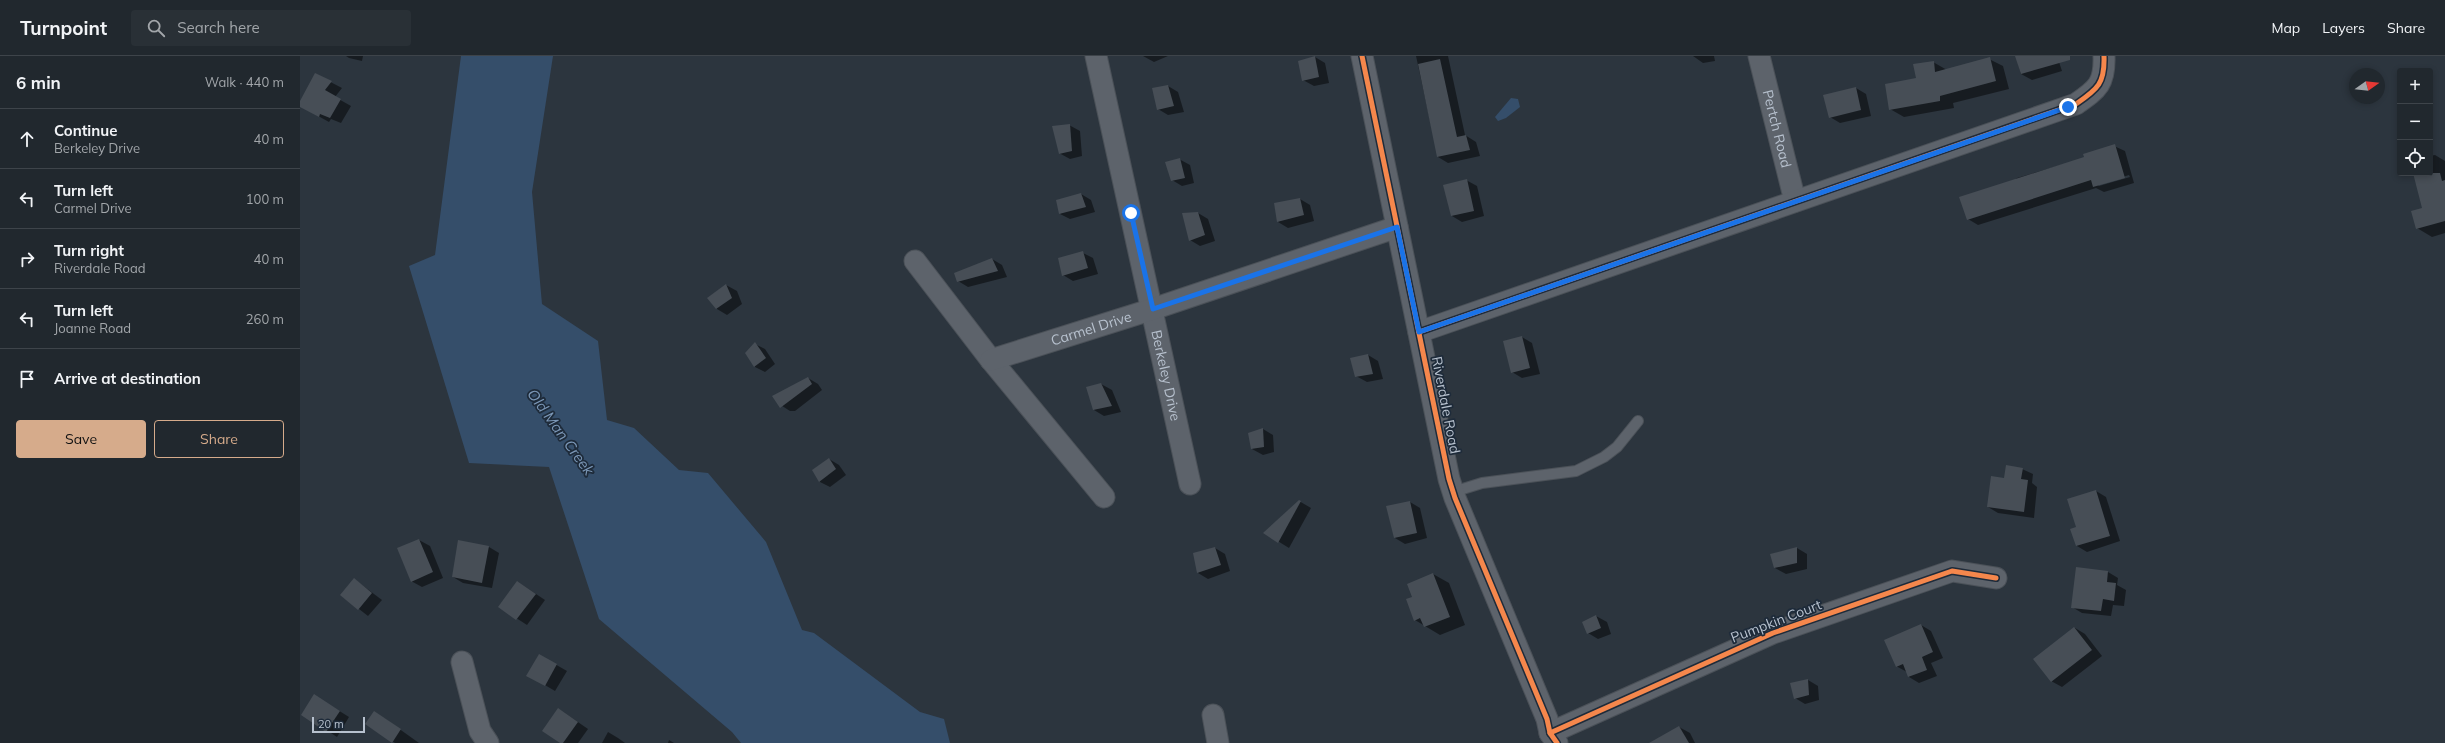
<!DOCTYPE html>
<meta charset="utf-8">
<style>
body{margin:0;font-family:Mulish,sans-serif;background:#293036;color:#f1f3f6}
.controls{position:absolute;right:12px;top:12px;display:grid;overflow:hidden;border-radius:4px;box-shadow:0 2px 6px #0003}
.controls button{width:36px;height:36px;display:grid;place-items:center;padding:0;border:0;border-bottom:1px solid #3e444a;background:#21282e;color:#f1f3f6;font:20px sans-serif}
.compass{position:absolute;left:2049px;top:12px;width:36px;height:36px;border-radius:50%;background:#21282e;box-shadow:0 2px 6px #0003;rotate:75deg}
.scale{position:absolute;left:12px;bottom:10px;width:53px;box-sizing:border-box;padding-left:4px;border:2px solid #b7c1ce;border-top:0;font-size:11px;line-height:14px;white-space:nowrap;color:#b7c1ce;-webkit-text-stroke:3px #1e2b3a;paint-order:stroke}
.stop{position:absolute;width:12px;height:12px;margin:-9px;border:3px solid #1a73e8;border-radius:50%;background:#fff}
.stop.end{background:#1a73e8;border-color:#fff;box-shadow:0 1px 4px #0008}
.list{margin:0;padding:0;list-style:none}
h2{display:flex;justify-content:space-between;align-items:center;height:52px;margin:0;padding:0 16px;font-size:17px}
h2 small{font-size:13px;font-weight:400;color:#a2a6aa}
.list li{display:grid;grid-template-columns:26px 1fr auto;gap:12px;align-items:center;box-sizing:border-box;height:60px;padding:0 16px;border-top:1px solid #3e444a}
.list b{display:block;font-size:15px;white-space:nowrap}
.list p{margin:0;font-size:13px;white-space:nowrap;color:#a2a6aa}
.list em{font-size:13px;font-style:normal;color:#a2a6aa}
.actions{display:flex;gap:8px;padding:12px 16px}
.actions a{flex:1;padding:9px 0;border:1px solid #d6ab8b;border-radius:4px;text-align:center;font-size:14px;color:#d6ab8b}
.actions .main{background:#d6ab8b;color:#111}
.icon{flex:none;width:22px;height:22px;fill:none;stroke:currentColor;stroke-width:2;stroke-linecap:round;stroke-linejoin:round}
.map{position:relative;flex:none;width:2145px;height:687px;overflow:hidden}
header{display:flex;align-items:center;gap:24px;box-sizing:border-box;height:56px;padding:0 20px;background:#21282e;border-bottom:1px solid #3e444a}
header strong{font-size:19px}
nav{display:flex;gap:22px;margin-inline-start:auto;font-size:14px}
.search{width:280px;height:36px;background:#293036;display:flex;align-items:center;gap:10px;box-sizing:border-box;padding:0 14px;border-radius:4px;color:#a2a6aa;font-size:15px}
main{display:flex}
aside{flex:1;background:#21282e}
.map>svg:first-child{display:block}
.water{fill:#354e6a}
.shadow{fill:#0007;fill-rule:evenodd}
.building{fill:#474e56}
.lines{fill:none;stroke-linecap:round;stroke-linejoin:round}
.service-casing{stroke:#4b5158;stroke-width:12}
.minor-casing{stroke:#4b5158;stroke-width:23}
.service{stroke:#5d636b;stroke-width:10}
.minor{stroke:#5d636b;stroke-width:21}
.cycleway-casing{stroke:#1e2b3a;stroke-width:8}
.cycleway{stroke:#f5874c;stroke-width:5}
.route{stroke:#1a73e8;stroke-width:5}
.labels{text-anchor:middle;dominant-baseline:central;stroke-width:3.5;stroke-linejoin:round;paint-order:stroke}
.street-label{font-size:14px;fill:#b7c1ce;stroke:#1e2b3a}
.water-label{font-size:15px;font-style:italic;fill:#7c98b8;stroke:#1e2b3a}
</style>
<header>
<strong>Turnpoint</strong>
<div class="search"><svg class="icon" aria-label="search" viewBox="0 0 24 24"><circle cx="10" cy="10" r="6"/><path d="M15 15l6 6"/></svg>Search here</div>
<nav><a>Map</a><a>Layers</a><a>Share</a></nav>
</header>
<main>
<aside>
<h2>6 min<small>Walk · 440 m</small></h2>
<ul class="list">
<li><svg class="icon" aria-label="ahead" viewBox="0 0 24 24"><path d="M12 20V5M6 11l6-6 6 6"/></svg><div><b>Continue</b><p>Berkeley Drive</p></div><em>40 m</em></li>
<li><svg class="icon" aria-label="left" viewBox="0 0 24 24"><path d="M17 20v-9H6M10 6l-5 5 5 5"/></svg><div><b>Turn left</b><p>Carmel Drive</p></div><em>100 m</em></li>
<li><svg class="icon" aria-label="right" viewBox="0 0 24 24"><path d="M7 20v-9h11M14 6l5 5-5 5"/></svg><div><b>Turn right</b><p>Riverdale Road</p></div><em>40 m</em></li>
<li><svg class="icon" aria-label="left" viewBox="0 0 24 24"><path d="M17 20v-9H6M10 6l-5 5 5 5"/></svg><div><b>Turn left</b><p>Joanne Road</p></div><em>260 m</em></li>
<li><svg class="icon" aria-label="arrive" viewBox="0 0 24 24"><path d="M6 21V4h12l-3 4 3 4H6"/></svg><div><b>Arrive at destination</b></div></li>
</ul>
<div class="actions"><a class="main">Save</a><a>Share</a></div>
</aside>
<div class="map">
<svg width="2145" height="687" viewBox="0 0 2145 687">
<rect width="100%" height="100%" fill="#2c353e"/>
<g class="water">
<path d="M161 0H253L232 136 242 248 298 285 307 364 334 372 379 414 408 417 466 486 502 574 514 577 620 656 644 663 650 687H441L432 676 299 563 249 411 169 407 109 210 135 199Z"/>
<path d="M1211 42 1218 43 1220 51 1206 62 1198 65 1195 61Z"/>
</g>
<g class="shadow">
<path d="M46 0H63L62 5 49 2Z"/>
<path d="M843 0H868L854 6Z"/>
<path d="M1116 0H1148L1165 79 1176 86 1180 100 1148 107 1138 101Z"/>
<path d="M1414 0 1415 5 1403 7 1393 0Z"/>
<path d="M1716 0H1757L1762 15 1732 24 1721 18Z"/>
<path d="M1015 1 1025 7 1029 27 1014 30 1003 24Z"/>
<path d="M1689 3 1703 10 1709 33 1653 47 1654 52 1604 61 1590 53 1633 6 1647 14Z"/>
<path d="M15 18 42 32 35 41 51 50 41 67 31 63 29 66 0 50Z"/>
<path d="M868 30 878 36 884 56 868 59 858 53Z"/>
<path d="M1556 32 1566 38 1571 60 1540 67 1530 61Z"/>
<path d="M769 69 780 75 782 100 770 103 759 97Z"/>
<path d="M1814 90 1825 95 1834 127 1804 136 1796 132 1678 169 1668 163 1717 122 1785 102ZM1829 119 1830 121 1799 130 1798 129Z"/>
<path d="M2135 99 2145 105V177L2132 181 2117 172 2123 153 2114 117H2130V100Z"/>
<path d="M879 103 890 109 894 127 882 130 872 124Z"/>
<path d="M1166 124 1177 130 1184 160 1162 166 1152 160Z"/>
<path d="M781 138 791 144 795 156 770 163 760 158Z"/>
<path d="M1000 143 1010 149 1014 165 988 172 978 166Z"/>
<path d="M898 157 908 163 915 185 900 190 890 184Z"/>
<path d="M783 197 793 202 798 218 773 225 763 219Z"/>
<path d="M692 203 702 209 707 221 668 231 658 225Z"/>
<path d="M426 229 437 235 442 248 427 259 417 253 408 242Z"/>
<path d="M1222 281 1232 287 1240 318 1222 322 1212 316Z"/>
<path d="M455 288 465 293 475 308 465 316 455 311 446 297Z"/>
<path d="M1068 299 1078 305 1083 323 1067 326 1056 320Z"/>
<path d="M508 322 518 328 522 334 495 355H490L479 348Z"/>
<path d="M801 328 812 334 821 356 804 360 794 354Z"/>
<path d="M963 373 973 379 974 396 963 399 952 393Z"/>
<path d="M529 403 539 409 546 419 530 431 520 426 513 414Z"/>
<path d="M1722 413 1733 418 1732 427 1737 431 1734 462 1698 457 1688 451 1705 423Z"/>
<path d="M1796 435 1806 441 1820 485 1787 496 1777 490V472Z"/>
<path d="M999 445 1011 452 989 492 965 477Z"/>
<path d="M1110 446 1120 452 1127 482 1105 488 1095 482Z"/>
<path d="M119 484 130 490 143 522 122 531 111 525Z"/>
<path d="M189 491 199 497 192 532 163 527 153 521Z"/>
<path d="M915 492 925 498 930 515 908 523 898 517Z"/>
<path d="M1497 492 1507 498V513L1486 518 1475 512 1472 498Z"/>
<path d="M1808 516 1818 522 1817 529 1826 534 1824 550 1813 549 1811 560 1782 557 1772 551Z"/>
<path d="M1133 518 1149 527 1165 569 1140 579 1115 564 1113 541Z"/>
<path d="M54 523 82 544 68 560 41 539Z"/>
<path d="M218 526 245 544 227 569 199 551Z"/>
<path d="M1296 560 1307 566 1311 578 1298 583 1288 577Z"/>
<path d="M1621 569 1631 575 1643 602 1631 607 1637 620 1619 627 1609 621 1607 616 1596 610Z"/>
<path d="M1775 572 1785 578 1802 600 1762 631 1751 625Z"/>
<path d="M239 599 267 615 255 635 228 619Z"/>
<path d="M1508 624 1518 630 1519 644 1505 648 1495 642Z"/>
<path d="M25 646 49 661 37 681 3 659Z"/>
<path d="M259 653 288 673 278 687H261Z"/>
<path d="M84 662 119 687H95L66 668Z"/>
<path d="M1379 671 1390 677 1395 687H1357Z"/>
<path d="M308 676 318 682 325 687H302Z"/>
<path d="M369 684 374 687H368Z"/>
</g>
<g class="building">
<path d="M1015 0 1019 21 1002 25 998 5Z"/>
<path d="M1715 0H1770V4L1721 18Z"/>
<path d="M1690 1 1696 25 1640 40V45L1589 54 1585 28 1616 22 1613 8 1634 5 1635 16Z"/>
<path d="M1140 3 1157 81 1166 79 1170 94 1137 101 1118 8Z"/>
<path d="M15 17 32 25 25 34 41 43 30 62 20 58 19 61 0 51V45Z"/>
<path d="M868 29 874 50 857 54 852 32Z"/>
<path d="M1556 31 1561 54 1529 62 1523 39Z"/>
<path d="M770 68 772 95 759 98 752 70Z"/>
<path d="M1815 88 1825 122 1793 131 1791 124 1667 164 1659 141 1784 101 1783 98Z"/>
<path d="M880 102 885 122 871 125 865 106Z"/>
<path d="M2113 117H2140L2142 125 2145 124V165L2116 173 2111 155 2122 152Z"/>
<path d="M1167 123 1174 155 1151 160 1143 129Z"/>
<path d="M781 137 786 151 759 158 756 144Z"/>
<path d="M1000 142 1004 159 977 166 974 147Z"/>
<path d="M898 156 905 179 889 185 882 157Z"/>
<path d="M783 195 788 212 762 220 758 202Z"/>
<path d="M692 202 698 215 657 226 654 217Z"/>
<path d="M426 228 432 242 416 253 407 242Z"/>
<path d="M1222 280 1230 312 1211 317 1203 285Z"/>
<path d="M455 286 466 302 454 311 445 297Z"/>
<path d="M1068 298 1073 318 1055 321 1050 302Z"/>
<path d="M508 321 512 328 480 352 472 340Z"/>
<path d="M801 327 812 350 793 354 786 331Z"/>
<path d="M963 372 964 391 951 393 948 377Z"/>
<path d="M529 402 536 413 519 426 512 414Z"/>
<path d="M1706 409 1723 412 1721 423 1728 424 1724 456 1687 451 1691 420 1704 422Z"/>
<path d="M1796 434 1810 480 1776 490 1770 473 1776 471 1767 443Z"/>
<path d="M999 444 1001 445 978 487 963 477Z"/>
<path d="M1110 445 1117 477 1094 482 1086 450Z"/>
<path d="M119 483 133 516 111 526 97 492Z"/>
<path d="M158 484 189 490 182 527 152 521Z"/>
<path d="M915 491 921 509 897 517 893 497Z"/>
<path d="M1497 491V507L1474 512 1470 498Z"/>
<path d="M1776 511 1808 515 1807 526 1816 527 1814 545 1803 543 1801 555 1771 552Z"/>
<path d="M1133 517 1150 561 1124 571 1120 562 1114 565 1106 543 1112 541 1107 528Z"/>
<path d="M54 522 72 537 58 554 40 539Z"/>
<path d="M217 525 236 538 216 564 198 551Z"/>
<path d="M1296 559 1301 572 1287 578 1282 566Z"/>
<path d="M1621 568 1633 596 1622 601 1627 614 1608 621 1603 608 1596 611 1584 584Z"/>
<path d="M1774 571 1792 594 1751 626 1733 603Z"/>
<path d="M239 598 257 608 245 630 226 620Z"/>
<path d="M1508 623 1509 639 1494 643 1490 627Z"/>
<path d="M14 638 40 655 26 676 1 659Z"/>
<path d="M258 652 278 666 263 687H260L242 675Z"/>
<path d="M74 655 101 673 92 687 65 668Z"/>
<path d="M1379 670 1389 687H1349Z"/>
</g>
<g class="lines">
<defs>
<path id="service" d="M1153 436 1182 427 1276 415 1304 401 1317 391 1338 365"/>
<g id="minor">
<path id="s1" d="M796 0 890 428"/>
<path d="M1062 0 1149 423 1155 442 1247 663 1250 677 1257 687"/>
<path id="s2" d="M1459 0 1495 145"/>
<path d="M615 205 691 304 804 441"/>
<path d="M1119 276 1776 48C1798 33 1805 27 1804 0"/>
<path id="s3" d="M691 304 853 253 1097 171"/>
<path d="M162 606 180 675 188 687"/>
<path d="M913 659 918 687"/>
<path d="M1250 677 1473 577 1652 515 1696 522"/>
</g>
</defs>
<use href="#service" class="service-casing"/>
<use href="#minor" class="minor-casing"/>
<use href="#service" class="service"/>
<use href="#minor" class="minor"/>
<defs>
<g id="cycleway">
<path d="M1062 0 1149 423 1155 442 1247 663 1250 677 1257 687"/>
<path d="M1119 276 1776 48C1798 33 1805 27 1804 0"/>
<path d="M1250 677 1473 577 1652 515 1696 522"/>
</g>
</defs>
<use href="#cycleway" class="cycleway-casing"/>
<use href="#cycleway" class="cycleway"/>
</g>
<g class="lines">
<path class="route" d="M831 157 853 253 1097 171 1119 276 1768 51"/>
</g>
<g class="labels">
<g class="street-label">
<text stroke="none"><textPath href="#s2" startOffset="75">Pertch Road</textPath></text>
<text stroke="none"><textPath href="#s3" startOffset="105">Carmel Drive</textPath></text>
<text stroke="none"><textPath href="#s1" startOffset="327">Berkeley Drive</textPath></text>
<text transform="translate(1146 349) rotate(79)">Riverdale Road</text>
<text transform="translate(1476 565) rotate(-21)">Pumpkin Court</text>
</g>
<g class="water-label">
<text transform="translate(261 376) rotate(54)">Old Man Creek</text>
</g>
</g>
</svg>
<div class="controls">
<button>+</button>
<button>−</button>
<button><svg class="icon" aria-label="locate" viewBox="0 0 24 24"><circle cx="12" cy="12" r="6"/><path d="M12 2v4M12 18v4M2 12h4M18 12h4"/></svg></button>
</div>
<svg class="compass" viewBox="-18 -18 36 36"><path d="M0-13l5 13h-10z" fill="#e53935"/><path d="M0 13l5-13h-10z" fill="#a2a6aa"/></svg>
<div class="scale">20 m</div>
<div class="stop" style="left:831px;top:157px"></div>
<div class="stop end" style="left:1768px;top:51px"></div>
</div>
</main>
